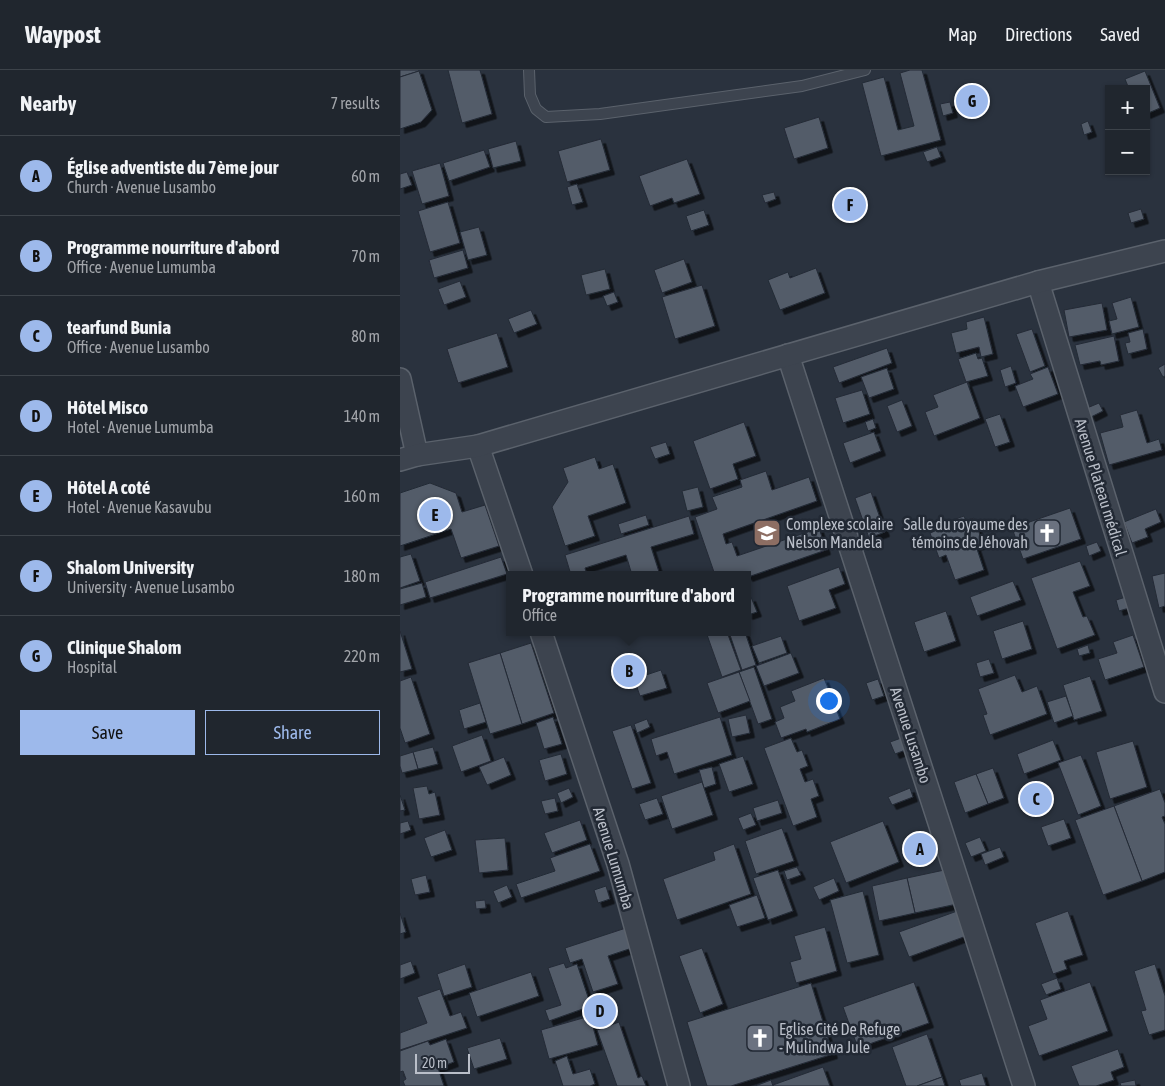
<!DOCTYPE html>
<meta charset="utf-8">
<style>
body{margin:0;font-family:"Asap Condensed",sans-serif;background:#282e36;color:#f1f3f6}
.controls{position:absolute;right:15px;top:15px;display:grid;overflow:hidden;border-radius:0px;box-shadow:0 1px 4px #0004}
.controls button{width:45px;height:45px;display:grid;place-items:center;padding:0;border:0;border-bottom:1px solid #3d434a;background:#20262e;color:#f1f3f6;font:25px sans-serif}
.scale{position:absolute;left:15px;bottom:12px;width:55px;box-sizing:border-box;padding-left:5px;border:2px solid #babfc9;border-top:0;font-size:14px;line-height:18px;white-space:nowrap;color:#babfc9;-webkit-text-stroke:4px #222934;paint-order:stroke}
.you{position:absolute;left:428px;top:630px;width:18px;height:18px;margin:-12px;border:4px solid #fff;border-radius:50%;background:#1a73e8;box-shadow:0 0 0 8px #1a73e833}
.badge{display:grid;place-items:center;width:32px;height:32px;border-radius:50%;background:#9db9eb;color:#111;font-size:16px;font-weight:700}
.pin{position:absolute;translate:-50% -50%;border:2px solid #fff;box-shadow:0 1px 5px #0006}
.popup{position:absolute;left:106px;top:501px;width:245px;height:65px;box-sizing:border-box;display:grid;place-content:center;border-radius:0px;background:#20262e;filter:drop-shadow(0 1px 4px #0005);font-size:16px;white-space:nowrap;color:#a2a5aa}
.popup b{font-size:19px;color:#f1f3f6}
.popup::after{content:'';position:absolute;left:50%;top:100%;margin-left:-10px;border:10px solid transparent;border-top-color:#20262e}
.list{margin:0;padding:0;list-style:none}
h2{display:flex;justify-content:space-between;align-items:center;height:65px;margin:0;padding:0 20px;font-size:21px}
h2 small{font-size:16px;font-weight:400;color:#a2a5aa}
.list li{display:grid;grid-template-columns:32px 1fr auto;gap:15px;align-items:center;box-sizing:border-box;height:80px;padding:0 20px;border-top:1px solid #3d434a}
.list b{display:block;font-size:19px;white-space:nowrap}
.list p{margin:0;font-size:16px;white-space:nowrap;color:#a2a5aa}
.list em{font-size:16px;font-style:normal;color:#a2a5aa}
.actions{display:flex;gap:10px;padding:15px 20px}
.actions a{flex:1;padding:11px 0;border:1px solid #9db9eb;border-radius:0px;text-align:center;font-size:18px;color:#9db9eb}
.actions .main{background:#9db9eb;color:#111}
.map{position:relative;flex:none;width:765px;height:1016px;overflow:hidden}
header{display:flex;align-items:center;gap:30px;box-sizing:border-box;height:70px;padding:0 25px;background:#20262e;border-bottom:1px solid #3d434a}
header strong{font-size:24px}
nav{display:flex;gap:28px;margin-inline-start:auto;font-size:18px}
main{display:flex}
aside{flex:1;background:#20262e}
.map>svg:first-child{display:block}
.building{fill:#535b69;stroke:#242b36;filter:url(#shadow)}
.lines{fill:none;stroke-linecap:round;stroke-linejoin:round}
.lane-casing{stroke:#5b626c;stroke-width:12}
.street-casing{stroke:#5b626c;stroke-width:24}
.lane{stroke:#3d444f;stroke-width:10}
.street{stroke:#3d444f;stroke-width:21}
.labels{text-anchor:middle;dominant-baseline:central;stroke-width:5;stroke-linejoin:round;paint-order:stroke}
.street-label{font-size:16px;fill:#babfc9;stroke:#222934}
.poi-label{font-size:16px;fill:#babfc9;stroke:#222934;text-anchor:start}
</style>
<header>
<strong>Waypost</strong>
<nav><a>Map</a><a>Directions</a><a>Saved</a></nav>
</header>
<main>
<aside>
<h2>Nearby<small>7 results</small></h2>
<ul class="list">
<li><span class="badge">A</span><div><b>Église adventiste du 7ème jour</b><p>Church · Avenue Lusambo</p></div><em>60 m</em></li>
<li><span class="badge">B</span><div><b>Programme nourriture d'abord</b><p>Office · Avenue Lumumba</p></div><em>70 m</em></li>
<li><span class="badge">C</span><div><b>tearfund Bunia</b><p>Office · Avenue Lusambo</p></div><em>80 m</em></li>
<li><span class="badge">D</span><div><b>Hôtel Misco</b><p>Hotel · Avenue Lumumba</p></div><em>140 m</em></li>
<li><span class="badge">E</span><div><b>Hôtel A coté</b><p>Hotel · Avenue Kasavubu</p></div><em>160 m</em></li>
<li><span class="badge">F</span><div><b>Shalom University</b><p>University · Avenue Lusambo</p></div><em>180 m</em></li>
<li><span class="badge">G</span><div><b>Clinique Shalom</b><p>Hospital</p></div><em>220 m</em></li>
</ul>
<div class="actions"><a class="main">Save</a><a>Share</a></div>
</aside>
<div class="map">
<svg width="765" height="1016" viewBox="0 0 765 1016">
<defs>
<filter id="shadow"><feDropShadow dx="4.5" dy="4.5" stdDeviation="0" flood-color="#0009"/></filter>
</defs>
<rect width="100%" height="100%" fill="#2a323e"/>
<g class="building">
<path d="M0 0H19V1L0 7Z"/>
<path d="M48 0H80L92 44 62 53Z"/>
<path d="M510 0H522L541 70 481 86 462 13 484 7 498 60 514 56 500 3Z"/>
<path d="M19 1 32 40 21 52 0 59V7Z"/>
<path d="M745 1 760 38 746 44V19H729L725 9Z"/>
<path d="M550 32 553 43 543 46 540 34Z"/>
<path d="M419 47 428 78 394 89 384 58Z"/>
<path d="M688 51 692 62 684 65 681 54Z"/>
<path d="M201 69 210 100 167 112 158 81Z"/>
<path d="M116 71 121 91 93 98 88 79Z"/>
<path d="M537 77 541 87 527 92 523 82Z"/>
<path d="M84 80 90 97 49 111 43 93Z"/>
<path d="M287 89 300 124 274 133 272 128 250 136 239 106Z"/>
<path d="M40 93 49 126 22 134 12 101Z"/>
<path d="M7 102 12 115 0 119V104Z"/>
<path d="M177 114 183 132 172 135 167 117Z"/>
<path d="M374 122 376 129 365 133 362 125Z"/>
<path d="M48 132 60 173 30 182 18 141Z"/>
<path d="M741 139 744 149 731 153 728 143Z"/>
<path d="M304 140 309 155 291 161 286 146Z"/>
<path d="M79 157 87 185 68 190 60 162Z"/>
<path d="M63 180 68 198 34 208 29 190Z"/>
<path d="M284 189 292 212 262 223 254 200Z"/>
<path d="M416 198 425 223 380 240 368 210 388 202 390 208Z"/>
<path d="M205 199 210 219 186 225 181 205Z"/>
<path d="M60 211 66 227 44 235 38 219Z"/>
<path d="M302 215 315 256 275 269 262 227Z"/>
<path d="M214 222 218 232 207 236 203 226Z"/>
<path d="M731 227 739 257 712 264 709 251 717 249 712 233Z"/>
<path d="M702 233 707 260 669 267 664 240Z"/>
<path d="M131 240 137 254 114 263 108 249Z"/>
<path d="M584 247 593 284 581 287 579 277 556 283 551 263 567 259 566 252Z"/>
<path d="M632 259 645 296 630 302 616 264Z"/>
<path d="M743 259 747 279 728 284 725 273 730 272 728 263Z"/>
<path d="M97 263 108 297 58 313 47 279Z"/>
<path d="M714 266 719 291 701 295 700 291 680 295 675 275Z"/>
<path d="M487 278 492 293 439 313 433 297Z"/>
<path d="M576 283 578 289 582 288 588 306 566 312 558 289Z"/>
<path d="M765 294V306L763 307 758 298Z"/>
<path d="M611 296 616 313 605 317 600 300Z"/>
<path d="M648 297 658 324 623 337 615 316 633 309 630 304Z"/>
<path d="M487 298 494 319 469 328 461 307Z"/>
<path d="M567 312 580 348 534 366 525 342 538 337 533 325Z"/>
<path d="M462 320 470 344 443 353 435 328Z"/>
<path d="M502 330 512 356 497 362 487 336Z"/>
<path d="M699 333 703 341 691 347 687 338Z"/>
<path d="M737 340 747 373 759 369 762 380 709 395 700 363 723 357 720 345Z"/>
<path d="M600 344 610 372 595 377 585 349Z"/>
<path d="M473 349 476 358 468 361 465 352Z"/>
<path d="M344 352 356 386 333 394 338 409 310 419 293 371Z"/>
<path d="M474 362 481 381 450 393 443 373Z"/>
<path d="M266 372 270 384 255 389 250 377Z"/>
<path d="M195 387 199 399 213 394 226 433 188 446 195 466 165 476 152 437 168 412 163 398Z"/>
<path d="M366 401 372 420 409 407 417 431 323 464 326 474 332 472 337 486 419 458 426 480 348 507V505H315L295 447 317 439 312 427 342 417 340 410Z"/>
<path d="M30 413 56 423 62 442 85 435 99 476 61 488 51 459 0 476V423Z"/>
<path d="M298 417 303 437 287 441 282 421Z"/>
<path d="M471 422 485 462 469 468 455 428Z"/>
<path d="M670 438 681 469 623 489 612 458Z"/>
<path d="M756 439 761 452 745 459 748 467 732 473 724 452Z"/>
<path d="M246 445 249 455 221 464 218 454Z"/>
<path d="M289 446 294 464 251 477 260 505H232L226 485 185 498 187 505H171L165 485Z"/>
<path d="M564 446 566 451 574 448 583 474 576 476 584 500 555 510 546 485 539 488 530 463 535 461 533 457Z"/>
<path d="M697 472 701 481 689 486 686 476Z"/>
<path d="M11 484 20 511 0 518V487Z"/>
<path d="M101 487 107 504 30 528 25 512Z"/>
<path d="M680 491 690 516 673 522 683 547 687 546 695 565 657 579 631 508Z"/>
<path d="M439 497 445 514 429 520 436 538 399 551 387 516Z"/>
<path d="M765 503V536L759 538 752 506Z"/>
<path d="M613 511 621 530 577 546 570 527Z"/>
<path d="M22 513 26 527 0 535V519Z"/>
<path d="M351 527 357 542 348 545V528Z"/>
<path d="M726 527 729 538 719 541 716 530Z"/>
<path d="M546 541 556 571 524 582 514 552Z"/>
<path d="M623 551 632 579 602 589 593 561Z"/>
<path d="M0 561 12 599 0 602Z"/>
<path d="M306 562H327L341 600 322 607Z"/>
<path d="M337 562H345L356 595 342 600 330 565Z"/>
<path d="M733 565 744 597 705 610 698 589 717 583 713 572Z"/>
<path d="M381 566 387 583 359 593 352 576Z"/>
<path d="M131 573 154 643 122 654 100 583Z"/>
<path d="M688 575 690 583 679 586 677 579Z"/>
<path d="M100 583 122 654 90 664 68 593Z"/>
<path d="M391 583 399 603 364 616 356 596Z"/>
<path d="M589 589 594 603 580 607 576 593Z"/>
<path d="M354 597 372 649 358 654 339 602Z"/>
<path d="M261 600 267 618 240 626 234 609Z"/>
<path d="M339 602 350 631 318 643 307 613Z"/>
<path d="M615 605 622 622 637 616 647 644 590 665 583 645 587 644 578 619Z"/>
<path d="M690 606 702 641 674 650 663 615Z"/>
<path d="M11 607 30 664 5 673 0 658V611Z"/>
<path d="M424 608 440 649 407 662 406 659 381 668 375 652 384 648 380 637 395 631 391 621Z"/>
<path d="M478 609 484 626 472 630 466 613Z"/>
<path d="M666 626 673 646 654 653 647 632Z"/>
<path d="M80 633 86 652 64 659 59 640Z"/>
<path d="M346 645 350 663 332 667 328 649Z"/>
<path d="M153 647 162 674 144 679 136 653Z"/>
<path d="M320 647 332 685 274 704 267 682 256 686 251 669Z"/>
<path d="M247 649 250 657 237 663 234 654Z"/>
<path d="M231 655 251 713 232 719 212 661Z"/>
<path d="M82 665 91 691 61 702 52 676Z"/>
<path d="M504 667 508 679 495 684 490 672Z"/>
<path d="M391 668 397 682 402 680 408 696 400 699 405 712 413 709 419 726 411 729 417 747 393 756 364 678Z"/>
<path d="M653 670 661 690 624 704 617 684Z"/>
<path d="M733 671 747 717 710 729 696 682Z"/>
<path d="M33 677 38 694 18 699 13 682Z"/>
<path d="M13 682 18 699 2 703 0 696V686Z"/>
<path d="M161 684 167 704 145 711 139 690Z"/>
<path d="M681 685 701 736 678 745 658 693Z"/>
<path d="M343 686 353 714 329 722 319 694Z"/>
<path d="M104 687 111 705 87 715 79 697Z"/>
<path d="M312 697 316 714 304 718 299 700Z"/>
<path d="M593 698 604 728 588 734 576 704Z"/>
<path d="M576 704 588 734 565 743 554 712Z"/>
<path d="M302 712 313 745 272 759 261 726Z"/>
<path d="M27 716 29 724 35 722 40 745 19 749 13 718Z"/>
<path d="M169 718 173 727 161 733 157 723Z"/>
<path d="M510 718 513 727 492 735 488 727Z"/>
<path d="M760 719 765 733V746L762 747 765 754V802L742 811 714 736Z"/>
<path d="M0 725 5 740 0 741Z"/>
<path d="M155 728 158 741 145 744 141 731Z"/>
<path d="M257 728 263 744 245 750 239 734Z"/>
<path d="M378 730 382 743 357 751 353 738Z"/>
<path d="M714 736 742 811 703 825 675 750Z"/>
<path d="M351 743 356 755 343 760 338 748Z"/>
<path d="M664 749 671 768 648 776 641 757Z"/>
<path d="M180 750 187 770 152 783 144 763Z"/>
<path d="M8 751 11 760 0 764V753Z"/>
<path d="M483 751 499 792 446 813 430 772Z"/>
<path d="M382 758 394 791 356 804 345 771Z"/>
<path d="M45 760 52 780 31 787 24 768Z"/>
<path d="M580 767 586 781 571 787 565 773Z"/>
<path d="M105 768 108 800 79 803 75 770Z"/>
<path d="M190 774 200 801 121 828 116 814 155 801 150 788Z"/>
<path d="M334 774 351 824 277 850 263 809 315 790 313 782Z"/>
<path d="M600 777 604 787 585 795 581 784Z"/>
<path d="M397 797 401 805 387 810 384 801Z"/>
<path d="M549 799 557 834 515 843 507 808Z"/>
<path d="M378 800 393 841 368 850 353 808Z"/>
<path d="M26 805 30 822 15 825 11 809Z"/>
<path d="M434 808 439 821 419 830 413 817Z"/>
<path d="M507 808 515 843 479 851 472 816Z"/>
<path d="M107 815 112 827 98 833 93 821Z"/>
<path d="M206 816 210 829 198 833 194 820Z"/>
<path d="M463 821 479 885 447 893 430 830Z"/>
<path d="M357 825 365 848 337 857 329 835Z"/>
<path d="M85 830 86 838 76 839 75 831Z"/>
<path d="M560 840 569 865 509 887 499 862Z"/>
<path d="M668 841 683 885 664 891 667 899 653 904 635 853Z"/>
<path d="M0 843 6 862 0 864Z"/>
<path d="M229 857 235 877 208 886 218 914 193 922 182 889 170 893 165 878Z"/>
<path d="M425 857 437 901 396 913 390 892 401 889 394 866Z"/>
<path d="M302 878 323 934 300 943 279 886Z"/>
<path d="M11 891 15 903 0 909V895Z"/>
<path d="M164 893 166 898 177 894 191 936 149 951 145 940 161 935 148 898Z"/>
<path d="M65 894 72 917 44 926 37 904Z"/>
<path d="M755 894 765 926V960L749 965 741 941 746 940 734 901Z"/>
<path d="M131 902 139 926 77 947 69 923Z"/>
<path d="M657 908 661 919 646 925 641 914Z"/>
<path d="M514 912 529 953 458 978 443 937Z"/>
<path d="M690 912 708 961 639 986 628 956 647 949 640 930Z"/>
<path d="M411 913 433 984 331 1016H307L287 952Z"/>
<path d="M40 919 50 946 61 942 67 958 0 980V963L27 953 17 927Z"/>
<path d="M190 946 198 975 149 989 141 960Z"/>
<path d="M219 952 238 1008 242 1006 246 1016H217L197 960Z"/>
<path d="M527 964 542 1007 517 1016H506L492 977Z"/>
<path d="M100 968 107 989 74 999 67 978Z"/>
<path d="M46 969 54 992 38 998 44 1016H5L3 1011 6 1009 3 1001 0 1002V981L28 971 30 975Z"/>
<path d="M718 979 724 997 711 1002 714 1010 696 1016H679L671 996Z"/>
<path d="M167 986 173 1004 190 999 195 1014 190 1016H163L155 991Z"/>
<path d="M423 997 430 1016H373V1015Z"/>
<path d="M582 1003 586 1016H561L559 1010Z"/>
<path d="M542 1007 545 1016H517Z"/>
<path d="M371 1010 373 1016H355Z"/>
<path d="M735 1010 736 1016H721L720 1013Z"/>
</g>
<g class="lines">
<defs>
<path id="lane" d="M129 0 130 25 136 39 146 47 200 44 402 16 465 0"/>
<g id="street">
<path d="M638 212 765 622"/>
<path d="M388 285 624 1016"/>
<path d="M0 309 17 385"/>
<path d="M78 376 122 505"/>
<path d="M0 390 17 385 78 376 638 212 765 181"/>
<path d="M141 562 218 794 279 1016"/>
</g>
</defs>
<use href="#lane" class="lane-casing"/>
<use href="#street" class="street-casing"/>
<use href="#lane" class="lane"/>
<use href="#street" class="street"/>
</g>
<defs>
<symbol id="school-square" viewBox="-11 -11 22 22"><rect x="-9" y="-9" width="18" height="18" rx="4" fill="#8d6e63" stroke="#222934"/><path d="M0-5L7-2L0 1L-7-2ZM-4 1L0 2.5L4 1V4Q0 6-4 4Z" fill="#fff"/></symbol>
<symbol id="church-square" viewBox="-11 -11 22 22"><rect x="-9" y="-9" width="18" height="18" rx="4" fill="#6b7280" stroke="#222934"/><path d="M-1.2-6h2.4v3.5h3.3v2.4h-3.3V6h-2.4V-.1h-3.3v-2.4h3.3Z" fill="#fff"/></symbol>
</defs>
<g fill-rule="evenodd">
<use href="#school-square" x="351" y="447" width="32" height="32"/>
<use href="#church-square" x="631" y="447" width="32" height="32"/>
<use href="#church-square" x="344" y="952" width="32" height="32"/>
</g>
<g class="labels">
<g class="street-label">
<text transform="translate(701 417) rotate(73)">Avenue Plateau médical</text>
<text transform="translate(511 665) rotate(72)">Avenue Lusambo</text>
<text transform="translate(214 788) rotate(73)">Avenue Lumumba</text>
</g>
<g class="poi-label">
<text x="386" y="454">Complexe scolaire<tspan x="386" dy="18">Nelson Mandela</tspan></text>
<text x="628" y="454" text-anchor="end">Salle du royaume des<tspan x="628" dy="18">témoins de Jéhovah</tspan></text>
<text x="379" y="959">Eglise Cité De Refuge<tspan x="379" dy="18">- Mulindwa Jule</tspan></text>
</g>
</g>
</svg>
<div class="controls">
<button>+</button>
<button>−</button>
</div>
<div class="scale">20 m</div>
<div class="you"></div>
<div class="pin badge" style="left:520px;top:779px">A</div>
<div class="pin badge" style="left:229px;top:601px">B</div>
<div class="popup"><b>Programme nourriture d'abord</b>Office</div>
<div class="pin badge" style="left:636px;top:729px">C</div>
<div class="pin badge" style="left:200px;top:941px">D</div>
<div class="pin badge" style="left:35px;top:445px">E</div>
<div class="pin badge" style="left:450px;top:135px">F</div>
<div class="pin badge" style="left:572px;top:31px">G</div>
</div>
</main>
